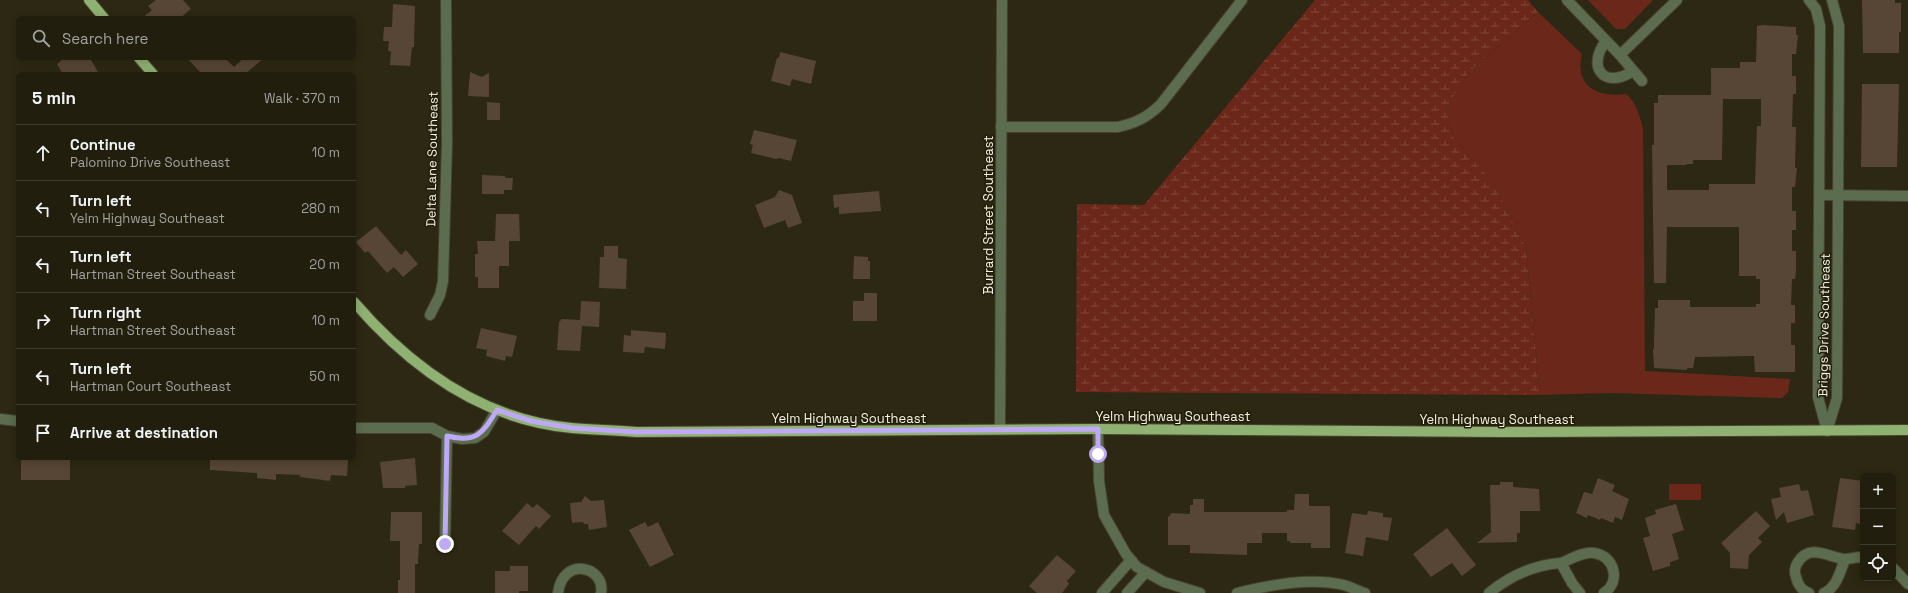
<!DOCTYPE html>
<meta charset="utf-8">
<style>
body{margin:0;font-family:"Space Grotesk",sans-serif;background:#292717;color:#f1f3f6}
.controls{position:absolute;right:12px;bottom:12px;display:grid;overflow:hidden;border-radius:6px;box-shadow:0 2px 10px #0003}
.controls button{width:36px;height:36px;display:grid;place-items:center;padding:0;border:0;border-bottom:1px solid #3e3c2e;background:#211e0e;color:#f1f3f6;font:20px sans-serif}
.stop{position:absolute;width:12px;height:12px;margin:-9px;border:3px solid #bda9f5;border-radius:50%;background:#fff}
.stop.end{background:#bda9f5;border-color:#fff;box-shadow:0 1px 4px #0008}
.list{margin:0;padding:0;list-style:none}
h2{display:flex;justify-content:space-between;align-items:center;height:52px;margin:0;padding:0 16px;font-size:17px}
h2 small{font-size:13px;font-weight:400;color:#a2a29e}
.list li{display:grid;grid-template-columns:26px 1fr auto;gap:12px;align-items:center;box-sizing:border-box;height:56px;padding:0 16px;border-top:1px solid #3e3c2e}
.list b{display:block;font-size:15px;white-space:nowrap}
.list p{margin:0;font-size:13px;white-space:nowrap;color:#a2a29e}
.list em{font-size:13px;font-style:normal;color:#a2a29e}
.icon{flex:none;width:22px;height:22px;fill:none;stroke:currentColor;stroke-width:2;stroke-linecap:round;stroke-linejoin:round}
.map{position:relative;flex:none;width:1908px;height:593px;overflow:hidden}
.search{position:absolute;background:#211e0e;box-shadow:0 2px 10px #0003;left:16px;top:16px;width:340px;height:44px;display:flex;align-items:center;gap:10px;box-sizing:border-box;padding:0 14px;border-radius:6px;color:#a2a29e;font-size:15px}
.panel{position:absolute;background:#211e0e;box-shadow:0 2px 10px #0003;left:16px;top:72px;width:340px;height:388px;border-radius:6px}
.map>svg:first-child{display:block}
.green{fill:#6b281a}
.wetland{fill:url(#wetland-marsh)}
.building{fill:#574635;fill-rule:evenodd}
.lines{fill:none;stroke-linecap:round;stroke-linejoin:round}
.minor-casing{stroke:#484430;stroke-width:12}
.major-casing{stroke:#484430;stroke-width:12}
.minor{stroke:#5c6c4e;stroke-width:10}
.major{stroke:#8fb171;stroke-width:10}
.route{stroke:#bda9f5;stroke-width:5}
.labels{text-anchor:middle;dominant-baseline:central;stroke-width:3;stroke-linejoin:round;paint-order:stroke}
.street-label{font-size:13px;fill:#f4f2e5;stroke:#221e09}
</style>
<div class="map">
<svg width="1908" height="593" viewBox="0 0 1908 593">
<defs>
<pattern id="wetland-marsh" width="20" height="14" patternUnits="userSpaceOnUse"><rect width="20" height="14" fill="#6b281a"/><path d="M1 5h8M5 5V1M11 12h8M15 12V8" fill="none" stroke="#81483b"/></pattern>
</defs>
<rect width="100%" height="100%" fill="#2c2813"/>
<g class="green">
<path d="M1588 0H1653L1625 29H1616Z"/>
<path d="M1538 12 1582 54C1574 86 1598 98 1626 94 1637 103 1639 115 1643 128L1645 371 1790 379 1788 392 1782 398 1610 393 1540 395 1526 248 1493 182 1454 138 1446 109 1469 72Z"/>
<rect x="1669" y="484" width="32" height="16"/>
</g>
<path class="wetland" d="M1315 0H1528L1538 12 1469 72 1446 109 1454 138 1493 182 1526 248 1540 395 1076 392 1077 204 1144 205Z"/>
<g class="building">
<path d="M156 0H183L191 9 180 18H142L152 10 148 6Z"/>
<path d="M1862 0H1895V3H1901V32H1899V53H1863Z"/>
<path d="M393 4 415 6 414 47H412L410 66 390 65 391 51H388L389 41H383L384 27H392Z"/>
<path d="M1763 25 1796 27V35H1798L1796 54H1792V76H1796V94H1793L1792 127H1796L1795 168H1797L1795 187H1792V211H1796V230H1792V251H1796V271L1795 279H1792L1791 305H1795V323H1791V345H1795V372H1755L1754 356 1695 357 1693 368H1687V370L1654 368 1653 349H1654V343L1655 308H1658V300H1690V307H1756V304H1760V279H1756V276H1739V227H1667L1666 283H1654L1652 145H1654V103H1658V95H1711V68H1740V62H1756L1757 26ZM1723 99H1761V126H1757L1755 184H1709V190H1667V165H1686V164H1693V160H1722Z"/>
<path d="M780 52 816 61 811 84 792 79 790 86 771 81 777 58H779Z"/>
<path d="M59 58H90L99 74H63L57 64 61 61Z"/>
<path d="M187 58H225L234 67 244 58H264L245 74H202Z"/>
<path d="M470 72 482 77 489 73V97L468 96Z"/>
<path d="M1862 84H1899L1897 167H1861Z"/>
<path d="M487 102 500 103V120H487Z"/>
<path d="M754 130 797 140 791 161 779 158 776 159 751 153 753 145 750 144Z"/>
<path d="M482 175 505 176V178H513L512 190H504V194H482Z"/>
<path d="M779 190 792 195 802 223 788 228 785 220 764 228 755 205 775 197Z"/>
<path d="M879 191 881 211 839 214V207L834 208 833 195Z"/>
<path d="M496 214H519L520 241H509V266H499V288H478V277H475V254H478L477 241H495Z"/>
<path d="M376 226 401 255 406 250 418 264 403 277 394 267 387 273 368 251 365 253 356 242Z"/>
<path d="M604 246H618V258L627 259 626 289 599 288 600 257H604Z"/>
<path d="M854 256 868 257V261H870V279H853Z"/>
<path d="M864 293H877V321H853V301H864Z"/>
<path d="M581 301 600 302 599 327 582 326 580 351 557 350 559 322 562 319 580 320Z"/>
<path d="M481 328 517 336 512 357 506 356 505 361 486 356 487 350 476 348Z"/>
<path d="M631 330 666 333 665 349 645 347 644 353 623 352 624 335 631 336Z"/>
<rect x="21" y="458" width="49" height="22"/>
<path d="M210 458H314L329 460V458L348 460 347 476 331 475 330 481 300 477V475L276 474V480L257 478V473L210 470Z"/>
<path d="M415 458 417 485 405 486V488H383L380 462Z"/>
<path d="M1598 478 1615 485 1612 491 1629 499 1622 520 1615 517 1613 523 1601 518 1600 520 1588 515 1587 518 1576 513 1584 492 1592 494Z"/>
<path d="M1840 478 1863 481V525L1856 523 1855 530 1832 527Z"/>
<path d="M1500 482H1513V487L1539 489 1540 511H1520V533H1517V542L1477 543 1491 532 1490 485H1500Z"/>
<path d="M1799 484 1801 491 1808 490 1814 515 1787 523 1784 512 1776 520 1771 499 1781 497 1779 488Z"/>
<path d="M1295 494H1309V506H1330V548H1311V543H1290V541H1287V533H1262V543H1247V555L1190 553V545H1168V517L1172 513 1190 514V505H1193V499H1204V512H1287V510H1294Z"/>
<path d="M585 496 591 501 604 500 607 527 589 530 588 524H584L583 522 572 523 570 503 581 502Z"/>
<path d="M527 503 533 508 537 504 551 516 539 529 536 526 519 545 502 531Z"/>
<path d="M1676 504 1684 530 1672 534 1679 559 1670 562V566L1653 571 1643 538 1650 536 1645 518 1656 514 1655 510Z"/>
<path d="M1368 511 1383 513V517L1392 518 1388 541 1366 537 1363 556 1345 553 1352 513 1367 515Z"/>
<path d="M1756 511 1770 526 1758 538 1762 542 1749 555 1748 569 1730 568V553L1721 543Z"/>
<path d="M391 512H422V544H419L418 564H415V593H398V580H400V541H390Z"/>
<path d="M645 522 648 527 658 522 674 555 650 567 629 530Z"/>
<path d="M1447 528 1476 565 1462 576 1452 563 1431 577 1413 554Z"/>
<path d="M1057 555 1076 571 1067 581 1069 584 1062 593H1037L1029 586Z"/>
<path d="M510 566H528V591H519V593H495V571H510Z"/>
</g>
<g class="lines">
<defs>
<g id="minor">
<path d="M1567 0 1620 55 1642 81"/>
<path d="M1809 0 1816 9 1820 26 1818 397 1827 431"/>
<path d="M1606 41C1586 67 1604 90 1633 71"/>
<path d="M1620 55 1677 0"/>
<path d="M1001 127H1118C1136 123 1148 117 1161 104L1242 0"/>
<path d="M1820 195 1908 196"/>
<path d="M430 315 440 295 443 281 447 143 446 0"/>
<path d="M0 419 18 421"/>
<path d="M354 428H432L447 436 462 439 475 438 484 432 497 410"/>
<path d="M1000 429 1002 0"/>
<path d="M1098 429 1099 481 1104 515 1126 554 1137 567 1164 582 1200 593"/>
<path d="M1827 431 1837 398 1839 26 1832 0"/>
<path d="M445 543 447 436"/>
<path d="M1893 568 1908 584"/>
<path d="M558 593C563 555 606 567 601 593"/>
<path d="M1102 593 1131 560"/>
<path d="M1127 593 1146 572"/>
<path d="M1237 593C1271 585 1309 577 1344 585 1351 587 1358 591 1365 593"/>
<path d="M1489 593C1511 575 1533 565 1561 563"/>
<path d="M1580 593 1572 583 1561 563C1571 559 1584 551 1594 553 1615 556 1621 582 1604 593"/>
<path d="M1809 593C1801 590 1798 585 1796 577 1794 572 1795 566 1798 562 1810 543 1828 557 1844 559 1850 559 1857 557 1863 557"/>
<path d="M1824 593C1837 587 1840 572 1845 559"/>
</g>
<g id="major">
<path d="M89 0 104 18"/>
<path d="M139 58 153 74"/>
<path d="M354 302C411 368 483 420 572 428 594 430 615 430 636 432L1098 429 1502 432 1908 430"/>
</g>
</defs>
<use href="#minor" class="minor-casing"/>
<use href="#major" class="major-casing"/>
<use href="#minor" class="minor"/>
<use href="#major" class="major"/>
</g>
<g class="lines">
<path class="route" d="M445 544 447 436C477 443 482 434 497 410L531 421 572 428 636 432 1098 429V454"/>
</g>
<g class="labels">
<g class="street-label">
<text transform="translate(432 159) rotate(-89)">Delta Lane Southeast</text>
<text transform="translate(988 215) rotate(-90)">Burrard Street Southeast</text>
<text transform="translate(1824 325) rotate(-89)">Briggs Drive Southeast</text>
<text x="1173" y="416">Yelm Highway Southeast</text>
<text x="849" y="418">Yelm Highway Southeast</text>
<text x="1497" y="419">Yelm Highway Southeast</text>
</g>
</g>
</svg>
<div class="controls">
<button>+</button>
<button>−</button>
<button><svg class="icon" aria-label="locate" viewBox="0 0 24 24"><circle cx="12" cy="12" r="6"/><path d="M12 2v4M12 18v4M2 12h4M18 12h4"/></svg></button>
</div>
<div class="stop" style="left:1098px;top:454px"></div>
<div class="stop end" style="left:445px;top:544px"></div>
<div class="search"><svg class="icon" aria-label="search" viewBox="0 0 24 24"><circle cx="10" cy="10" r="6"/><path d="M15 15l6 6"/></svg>Search here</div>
<section class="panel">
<h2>5 min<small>Walk · 370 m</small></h2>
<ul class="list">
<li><svg class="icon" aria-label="ahead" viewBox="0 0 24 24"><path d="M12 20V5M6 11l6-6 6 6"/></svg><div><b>Continue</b><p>Palomino Drive Southeast</p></div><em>10 m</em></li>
<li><svg class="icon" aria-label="left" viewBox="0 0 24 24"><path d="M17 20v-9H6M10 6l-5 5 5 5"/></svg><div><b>Turn left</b><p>Yelm Highway Southeast</p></div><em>280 m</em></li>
<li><svg class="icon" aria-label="left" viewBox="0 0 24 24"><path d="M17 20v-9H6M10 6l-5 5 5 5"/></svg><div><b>Turn left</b><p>Hartman Street Southeast</p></div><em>20 m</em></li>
<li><svg class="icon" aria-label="right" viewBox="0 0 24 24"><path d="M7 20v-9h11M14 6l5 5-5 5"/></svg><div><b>Turn right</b><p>Hartman Street Southeast</p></div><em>10 m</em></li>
<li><svg class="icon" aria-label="left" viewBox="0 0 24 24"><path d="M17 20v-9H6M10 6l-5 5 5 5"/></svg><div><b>Turn left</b><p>Hartman Court Southeast</p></div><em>50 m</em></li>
<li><svg class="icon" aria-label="arrive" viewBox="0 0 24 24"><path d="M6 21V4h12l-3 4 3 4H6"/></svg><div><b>Arrive at destination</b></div></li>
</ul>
</section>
</div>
